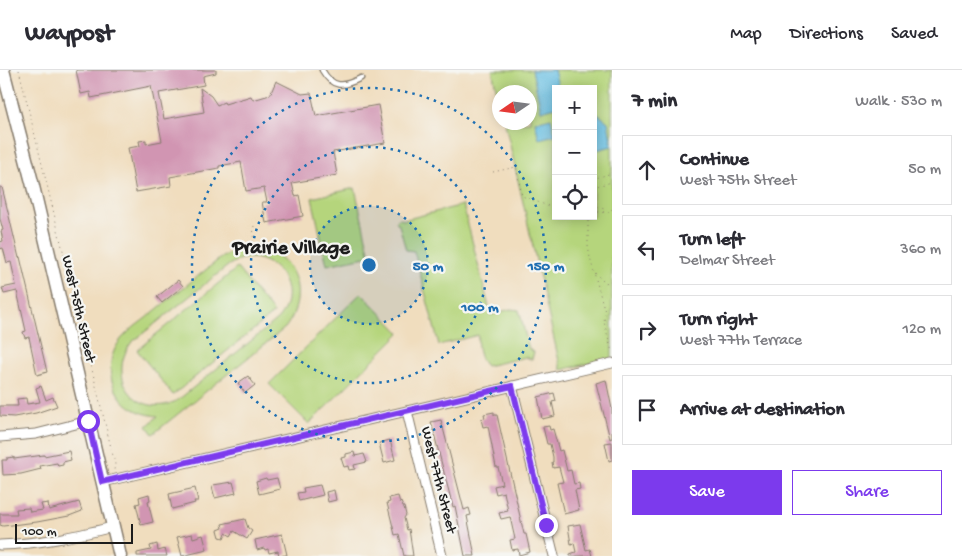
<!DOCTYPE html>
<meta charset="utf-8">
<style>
body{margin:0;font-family:"Gochi Hand",sans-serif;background:#f2f2f3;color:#2b2b33}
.controls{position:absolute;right:15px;top:15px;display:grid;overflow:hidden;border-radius:0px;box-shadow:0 2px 12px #0003}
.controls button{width:45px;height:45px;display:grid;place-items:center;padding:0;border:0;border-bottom:1px solid #e1e1e2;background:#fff;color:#2b2b33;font:25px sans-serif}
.compass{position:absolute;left:492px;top:15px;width:45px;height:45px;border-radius:50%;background:#fff;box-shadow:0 2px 12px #0003;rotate:257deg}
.scale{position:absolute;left:15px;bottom:12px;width:118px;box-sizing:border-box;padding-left:5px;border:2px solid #1c1c1c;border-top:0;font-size:14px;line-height:18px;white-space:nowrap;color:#1c1c1c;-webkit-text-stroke:4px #f6f6f2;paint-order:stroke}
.stop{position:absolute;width:15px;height:15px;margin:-11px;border:4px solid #7c3aed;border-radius:50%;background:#fff}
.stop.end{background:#7c3aed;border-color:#fff;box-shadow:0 1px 5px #0008}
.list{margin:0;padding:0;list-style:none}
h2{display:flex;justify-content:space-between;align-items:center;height:65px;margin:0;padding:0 20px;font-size:21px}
h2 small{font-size:16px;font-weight:400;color:#7c7c81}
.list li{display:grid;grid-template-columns:32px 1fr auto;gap:15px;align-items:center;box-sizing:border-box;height:70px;margin:0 10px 10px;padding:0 10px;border:1px solid #e1e1e2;border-radius:0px}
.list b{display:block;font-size:19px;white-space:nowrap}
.list p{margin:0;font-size:16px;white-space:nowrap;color:#7c7c81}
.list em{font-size:16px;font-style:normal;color:#7c7c81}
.actions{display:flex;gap:10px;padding:15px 20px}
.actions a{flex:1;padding:11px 0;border:1px solid #7c3aed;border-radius:0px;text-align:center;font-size:18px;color:#7c3aed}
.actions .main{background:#7c3aed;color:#fff}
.icon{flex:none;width:28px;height:28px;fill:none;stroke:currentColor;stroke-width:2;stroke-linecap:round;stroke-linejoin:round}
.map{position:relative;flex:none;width:612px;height:486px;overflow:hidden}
header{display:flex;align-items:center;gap:30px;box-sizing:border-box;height:70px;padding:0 25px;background:#fff;border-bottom:1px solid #e1e1e2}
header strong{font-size:24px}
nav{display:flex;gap:28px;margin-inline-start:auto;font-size:18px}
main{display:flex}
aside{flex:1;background:#fff}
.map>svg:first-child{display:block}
.green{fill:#b5d57c;stroke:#68784c;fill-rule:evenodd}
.water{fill:#65bee2;stroke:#406d7f}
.building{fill:#d195b2}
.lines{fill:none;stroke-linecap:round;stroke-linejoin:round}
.service-casing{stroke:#867c6d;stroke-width:7}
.minor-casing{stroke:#867c6d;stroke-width:11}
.secondary-casing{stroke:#867c6d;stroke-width:15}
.path{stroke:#867c6d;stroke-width:1;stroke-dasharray:1 4;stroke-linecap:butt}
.service{stroke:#fff;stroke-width:4.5}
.minor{stroke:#fff;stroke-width:9}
.secondary{stroke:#fff;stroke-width:12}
.route{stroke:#7c3aed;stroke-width:6}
.ring{fill:none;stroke:#1f6fb2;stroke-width:2.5;stroke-dasharray:2.5 5}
.labels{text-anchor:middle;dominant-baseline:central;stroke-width:4.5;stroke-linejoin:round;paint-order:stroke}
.street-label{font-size:15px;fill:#1c1c1c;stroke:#f6f6f2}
.district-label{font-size:20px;font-weight:bold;fill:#1c1c1c;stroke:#f6f6f2}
.centre{fill:#1f6fb2;stroke:#f6f6f2;stroke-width:2.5}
.ring-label{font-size:15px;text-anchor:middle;font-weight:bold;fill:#1f6fb2;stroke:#f6f6f2;stroke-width:4.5;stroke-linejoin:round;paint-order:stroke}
</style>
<header>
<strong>Waypost</strong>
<nav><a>Map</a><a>Directions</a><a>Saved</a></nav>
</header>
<main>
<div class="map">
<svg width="612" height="486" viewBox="0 0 612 486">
<rect width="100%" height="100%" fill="#f6f6f2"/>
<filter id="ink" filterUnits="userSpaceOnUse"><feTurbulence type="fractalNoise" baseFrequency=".02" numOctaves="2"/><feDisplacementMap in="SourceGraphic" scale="10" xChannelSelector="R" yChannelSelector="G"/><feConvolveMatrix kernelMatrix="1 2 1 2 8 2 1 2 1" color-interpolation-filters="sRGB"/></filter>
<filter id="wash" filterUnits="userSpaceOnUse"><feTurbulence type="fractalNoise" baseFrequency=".0096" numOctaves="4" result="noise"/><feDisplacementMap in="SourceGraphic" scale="20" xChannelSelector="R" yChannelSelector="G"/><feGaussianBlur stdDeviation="1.12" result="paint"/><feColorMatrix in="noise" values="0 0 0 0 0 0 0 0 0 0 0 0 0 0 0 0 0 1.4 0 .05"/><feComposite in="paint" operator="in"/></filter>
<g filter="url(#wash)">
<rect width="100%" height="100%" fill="#f0ddbe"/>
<g class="green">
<path d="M492 0H612V288L561 300 505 53 530 52V22H500L499 31ZM556 19H593V146H556Z"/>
<path d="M355 118 370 186 327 195 312 128Z"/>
<path d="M463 135 491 245 510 239 519 240 529 279 534 282 532 289H530L526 287 486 296C478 288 477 276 478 265L439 275 414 181 406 180 399 155 396 151 399 148 403 150Z"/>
<path d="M248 177C293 176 312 224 285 258L153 364 147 356 158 346C140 344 126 338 117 322 107 307 109 286 119 272 127 261 140 253 151 244 174 225 198 206 222 187L236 180ZM254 188C284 193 298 225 278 249L178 330C139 351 105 309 131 273L229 195 240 189Z"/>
<path d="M237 198 274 243 173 325 137 280Z"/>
<path d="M361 223 400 263 309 354 269 314Z"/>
</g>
<g class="water">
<path d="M532 0H554L559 19H556V37L541 41Z"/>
<path d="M595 42 608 52 612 76 593 81V43Z"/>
<path d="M551 48 555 65 539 69 535 52Z"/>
</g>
<g id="blocks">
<g class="building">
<path d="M76 0H216V3L203 6 204 15 159 23 164 49 204 42 200 18 211 26 217 35 224 32 225 34 251 26 253 30 270 25 276 11 302 24 311 23 316 46 378 35 385 73 333 82 337 105 292 113 295 126 299 125 303 146 266 153 262 132H267L264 118 246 121 241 92 219 96V98L170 107 171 116 136 122 128 78 140 76 139 71 146 70V74L162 71 151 16 91 28 90 22 81 24Z"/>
<path d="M0 117H2L19 188 20 187 47 302 37 305 29 267 25 268 23 262 26 261 17 221 4 224 2 218 16 215 11 192 7 193 3 178 0 179V172L3 171 1 161 3 160 0 149Z"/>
<path d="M178 210 183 216 162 233 157 227Z"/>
<path d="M248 306 255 315 245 323 238 313Z"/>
<path d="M606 310 612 339V368L610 369 596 313Z"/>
<path d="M41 316 46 330 53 327 57 336 36 343 14 347 0 346V336H18L17 329 26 328 27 334 40 332 36 318Z"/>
<path d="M554 323 556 331 552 332 555 346 542 349 538 327Z"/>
<path d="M494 342V345H497L524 464H526L530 482 519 485 518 479 512 480 510 470 515 469 510 447 501 449 499 443 508 441 504 422 496 424 494 416 502 414 498 397H496L488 356 483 357 481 349 485 348 484 344Z"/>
<path d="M441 350 464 440 469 438 471 445 467 446 475 486H465L455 436 453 437 441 391 431 352Z"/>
<path d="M549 356 550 360 553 359 559 381 562 380 567 401 571 400 574 414 579 413 580 419 575 420 579 440 564 444 557 413 563 412 559 397 553 398 552 392H553V387L550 374H547L543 357Z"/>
<path d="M390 370 395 390 384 393 379 373Z"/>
<path d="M612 372V390L609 391 605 373Z"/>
<path d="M69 381 71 390 63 392V395L58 396 57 393 40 396 41 399 21 404 3 405 2 390H7V388L14 387V389L44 385V386Z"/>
<path d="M354 382 355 386 364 384 367 392 354 395 355 399 349 400 348 396 344 397 341 388 346 387V384Z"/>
<path d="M266 408 267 410 277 408 280 419 259 424 256 411Z"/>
<path d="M233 412 236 423 215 428 212 417 213 415Z"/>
<path d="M320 415 323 425 299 431 297 423 304 422 303 418Z"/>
<path d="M195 418 198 431H194L195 433 172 439 169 424Z"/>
<path d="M334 420 336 430 328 432 326 422Z"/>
<path d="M149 424 150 431 148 432 153 452 141 455 136 434 140 433 139 427Z"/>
<path d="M398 426 400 433 401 432 403 437H404L406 445 404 448 407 460 409 459 413 486H404L399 464 395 465 387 433 390 432 389 428Z"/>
<path d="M79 432 82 441 69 446 37 452 3 456 0 455V444H17L16 439 29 438 30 442 43 440 41 434 48 433 49 440Z"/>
<path d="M245 449 248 458 252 461 247 469 234 461 231 466 226 463 224 468 220 467 218 460 223 458 222 454Z"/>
<path d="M580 454 586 480 590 479 592 486H570V484L576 482 574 473 571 474 568 456Z"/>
<path d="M192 464 193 468 203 465 207 480 182 486 177 467Z"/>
<path d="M282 464 287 485 279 486 278 481 269 483 268 479 265 480 264 478 257 480 255 470Z"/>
<path d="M157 474 158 481 165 479 167 486H137V483L151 480 150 476Z"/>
</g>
</g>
</g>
<g filter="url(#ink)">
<use href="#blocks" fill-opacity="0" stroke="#867c6d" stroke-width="1"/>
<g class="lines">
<defs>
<path id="service" d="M322 0C333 19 343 17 361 8"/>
<g id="minor">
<path d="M512 316 554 486"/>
<path d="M407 341 442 486"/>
<path d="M0 367 36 364 88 351"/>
<path d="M103 412 612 293"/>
<path d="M0 475C39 474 75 466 113 457"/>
</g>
<path id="secondary" d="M3 0 32 112 120 486"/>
</defs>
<use href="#service" class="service-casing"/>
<use href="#minor" class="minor-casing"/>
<use href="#secondary" class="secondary-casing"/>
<g class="path">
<path d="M19 0 115 394 114 400"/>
<path d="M493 102 516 97 522 126 548 136 556 129"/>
<path d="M593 109 612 103"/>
<path d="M593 117 612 112"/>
<path d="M593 135 607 140"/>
<path d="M612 139V141"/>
<path d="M593 142H612"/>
<path d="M588 146V176L590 188 605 242 604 252 612 282"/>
<path d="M253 172 254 155"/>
<path d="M595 203 605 213 612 211"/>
</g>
<use href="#service" class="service"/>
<use href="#minor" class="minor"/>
<use href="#secondary" class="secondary"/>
</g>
</g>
<g class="lines" filter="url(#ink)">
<path class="route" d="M88 351 102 412 512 316 546 455"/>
</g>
<circle cx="369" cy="195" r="59" fill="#1f6fb2" fill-opacity=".12"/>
<g class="ring">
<circle cx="369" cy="195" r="59"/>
<circle cx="369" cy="195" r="118"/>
<circle cx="369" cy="195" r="177"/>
</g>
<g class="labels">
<g class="street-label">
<text transform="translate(78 239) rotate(77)">West 75th Street</text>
<text transform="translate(438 410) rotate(76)">West 77th Street</text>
</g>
<g class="district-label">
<text x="291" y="179">Prairie Village</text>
</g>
</g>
<circle cx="369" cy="195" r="8" class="centre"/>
<g class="ring-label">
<text x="428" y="200">50 m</text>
<text x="546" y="200">150 m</text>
<text x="480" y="241">100 m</text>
</g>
</svg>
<div class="controls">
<button>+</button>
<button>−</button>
<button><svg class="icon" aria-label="locate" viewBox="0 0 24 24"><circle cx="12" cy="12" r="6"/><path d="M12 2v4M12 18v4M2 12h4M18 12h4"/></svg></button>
</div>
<svg class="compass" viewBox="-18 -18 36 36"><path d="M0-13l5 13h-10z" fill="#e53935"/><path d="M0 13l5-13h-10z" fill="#7c7c81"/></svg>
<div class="scale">100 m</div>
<div class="stop" style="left:88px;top:351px"></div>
<div class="stop end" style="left:546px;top:455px"></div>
</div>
<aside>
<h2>7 min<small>Walk · 530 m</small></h2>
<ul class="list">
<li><svg class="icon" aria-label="ahead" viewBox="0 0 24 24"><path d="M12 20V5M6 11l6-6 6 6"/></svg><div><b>Continue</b><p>West 75th Street</p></div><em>50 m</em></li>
<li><svg class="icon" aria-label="left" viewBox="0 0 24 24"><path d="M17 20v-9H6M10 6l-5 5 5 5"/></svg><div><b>Turn left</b><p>Delmar Street</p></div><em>360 m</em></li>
<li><svg class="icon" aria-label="right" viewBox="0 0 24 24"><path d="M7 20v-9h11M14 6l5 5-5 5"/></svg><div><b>Turn right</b><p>West 77th Terrace</p></div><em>120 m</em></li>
<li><svg class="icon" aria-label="arrive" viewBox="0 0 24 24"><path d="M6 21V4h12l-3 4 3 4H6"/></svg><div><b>Arrive at destination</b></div></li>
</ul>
<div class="actions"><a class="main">Save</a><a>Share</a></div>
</aside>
</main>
